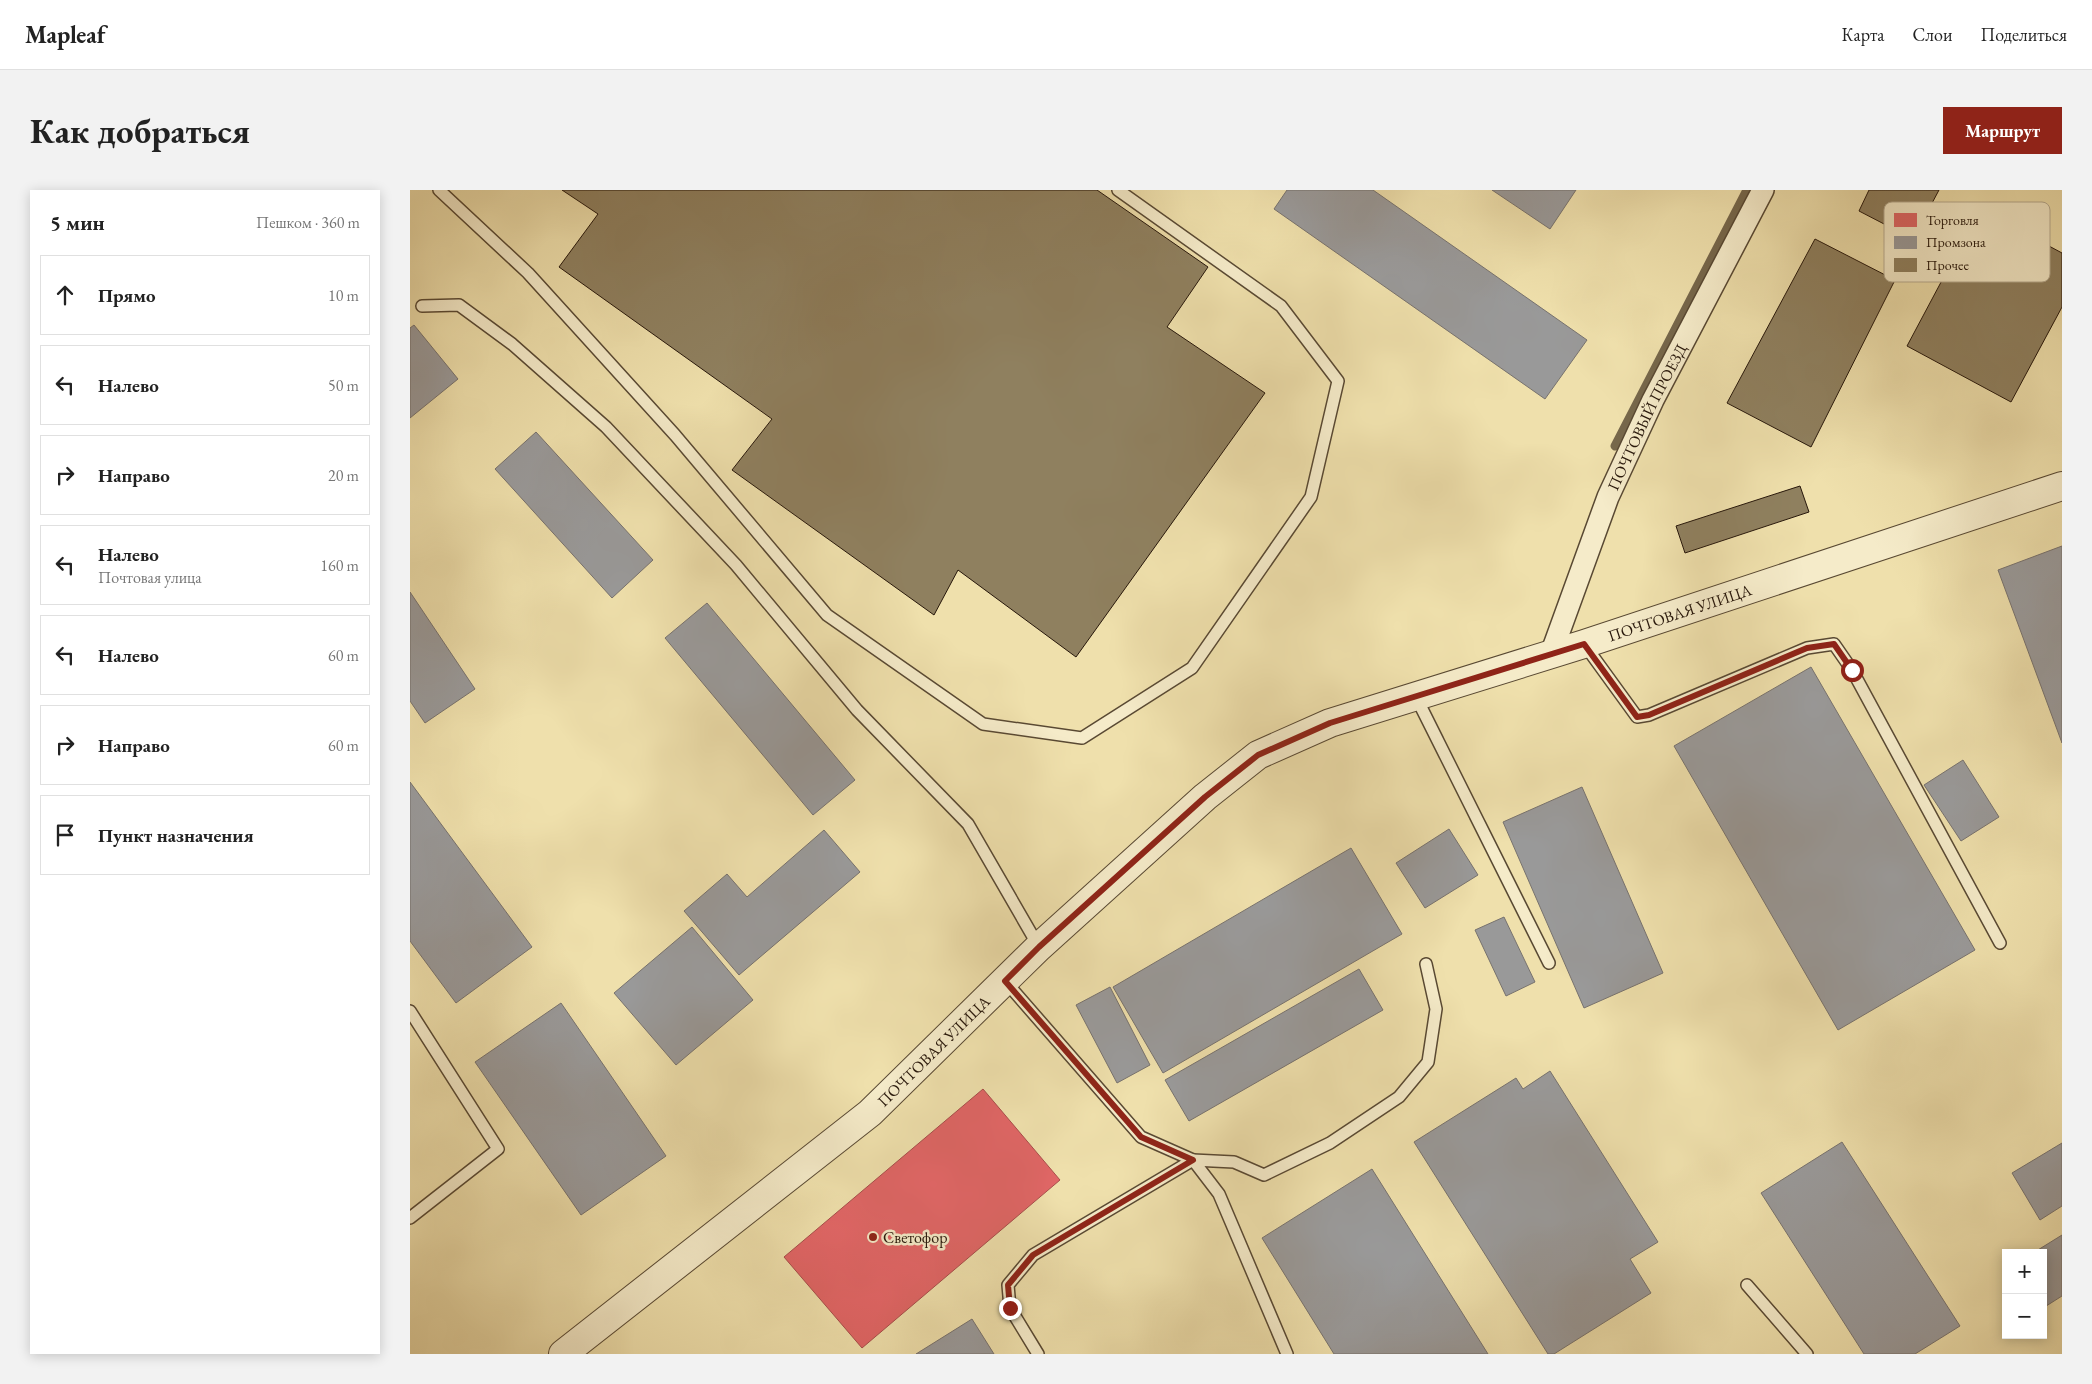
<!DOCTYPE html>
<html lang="ru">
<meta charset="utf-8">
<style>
body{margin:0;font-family:"EB Garamond",serif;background:#f2f2f2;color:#222}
.controls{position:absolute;right:15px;bottom:15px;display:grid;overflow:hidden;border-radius:0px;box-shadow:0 2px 12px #0003}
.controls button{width:45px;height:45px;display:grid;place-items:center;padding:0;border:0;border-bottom:1px solid #e0e0e0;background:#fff;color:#222;font:25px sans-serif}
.stop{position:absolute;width:15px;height:15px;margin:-11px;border:4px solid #8f2418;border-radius:50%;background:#fff}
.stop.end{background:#8f2418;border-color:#fff;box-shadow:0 1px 5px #0008}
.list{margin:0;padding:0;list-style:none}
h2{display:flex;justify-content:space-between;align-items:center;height:65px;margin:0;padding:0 20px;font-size:21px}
h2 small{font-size:16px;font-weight:400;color:#767676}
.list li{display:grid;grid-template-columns:32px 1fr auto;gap:15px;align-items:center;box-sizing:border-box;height:80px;margin:0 10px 10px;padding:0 10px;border:1px solid #e0e0e0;border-radius:0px}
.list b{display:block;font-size:19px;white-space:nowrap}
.list p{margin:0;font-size:16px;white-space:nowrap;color:#767676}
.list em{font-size:16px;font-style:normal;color:#767676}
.icon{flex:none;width:28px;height:28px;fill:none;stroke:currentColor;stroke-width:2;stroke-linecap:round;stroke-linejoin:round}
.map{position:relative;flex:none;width:1652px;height:1164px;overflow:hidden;border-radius:0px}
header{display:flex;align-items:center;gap:30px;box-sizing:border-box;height:70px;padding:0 25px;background:#fff;border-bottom:1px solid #e0e0e0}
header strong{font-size:24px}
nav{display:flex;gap:28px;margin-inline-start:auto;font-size:18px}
.intro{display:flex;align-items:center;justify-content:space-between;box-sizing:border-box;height:120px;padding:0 30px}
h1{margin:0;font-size:35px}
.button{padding:12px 22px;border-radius:0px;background:#8f2418;color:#fff;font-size:18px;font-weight:700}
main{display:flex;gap:30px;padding:0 30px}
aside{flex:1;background:#fff;border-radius:0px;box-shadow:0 2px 12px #0003}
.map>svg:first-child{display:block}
.shops{fill:#e06666;stroke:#a84e4b}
.industry{fill:#999;stroke:#77726e}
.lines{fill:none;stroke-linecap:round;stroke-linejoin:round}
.stream{stroke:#76674b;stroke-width:9}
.building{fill:#8f805f;stroke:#27170b}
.service-casing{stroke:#594933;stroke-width:14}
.minor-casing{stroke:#594933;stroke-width:24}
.tertiary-casing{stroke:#594933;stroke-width:30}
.service{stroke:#f5ebc9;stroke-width:11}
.minor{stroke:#f5ebc9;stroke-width:21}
.tertiary{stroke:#f5ebc9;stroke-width:28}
.route{stroke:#8f2418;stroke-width:6}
.poi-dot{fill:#8f2418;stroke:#f5ebc9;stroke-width:2}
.labels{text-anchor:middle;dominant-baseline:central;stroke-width:5;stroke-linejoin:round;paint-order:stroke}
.street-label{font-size:16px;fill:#27170b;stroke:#f5ebc9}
.poi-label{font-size:16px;fill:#27170b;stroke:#f5ebc9;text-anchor:start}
.key{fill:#f5ebc9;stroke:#b7ab90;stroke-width:1}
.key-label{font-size:14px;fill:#27170b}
</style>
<header>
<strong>Mapleaf</strong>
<nav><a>Карта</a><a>Слои</a><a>Поделиться</a></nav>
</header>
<div class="intro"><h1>Как добраться</h1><a class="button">Маршрут</a></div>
<main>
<aside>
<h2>5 мин<small>Пешком · 360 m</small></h2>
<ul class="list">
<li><svg class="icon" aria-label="ahead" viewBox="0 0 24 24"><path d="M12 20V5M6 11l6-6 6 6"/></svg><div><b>Прямо</b></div><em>10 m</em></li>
<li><svg class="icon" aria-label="left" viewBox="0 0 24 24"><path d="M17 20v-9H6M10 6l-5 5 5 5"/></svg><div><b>Налево</b></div><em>50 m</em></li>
<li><svg class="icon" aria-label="right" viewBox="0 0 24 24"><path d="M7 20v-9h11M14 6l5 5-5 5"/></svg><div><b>Направо</b></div><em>20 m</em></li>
<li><svg class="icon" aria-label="left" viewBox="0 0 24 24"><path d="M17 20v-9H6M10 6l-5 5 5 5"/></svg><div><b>Налево</b><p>Почтовая улица</p></div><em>160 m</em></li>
<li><svg class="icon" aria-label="left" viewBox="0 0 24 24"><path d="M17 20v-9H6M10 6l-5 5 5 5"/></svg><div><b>Налево</b></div><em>60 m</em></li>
<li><svg class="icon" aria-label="right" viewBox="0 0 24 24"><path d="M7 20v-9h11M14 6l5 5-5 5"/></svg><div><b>Направо</b></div><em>60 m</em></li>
<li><svg class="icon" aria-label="arrive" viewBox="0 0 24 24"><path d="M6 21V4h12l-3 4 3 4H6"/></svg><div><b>Пункт назначения</b></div></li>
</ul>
</aside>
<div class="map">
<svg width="1652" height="1164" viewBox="0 0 1652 1164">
<rect width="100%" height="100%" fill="#efe0ac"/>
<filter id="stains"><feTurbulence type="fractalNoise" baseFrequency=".004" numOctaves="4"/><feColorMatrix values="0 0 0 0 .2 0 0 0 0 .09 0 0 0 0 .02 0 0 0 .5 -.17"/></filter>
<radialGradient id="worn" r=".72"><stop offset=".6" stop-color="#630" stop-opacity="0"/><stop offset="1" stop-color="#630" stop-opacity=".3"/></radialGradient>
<path class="shops" d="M573 899 650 990 452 1158 374 1067Z"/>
<g class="industry">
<path d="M877 0H963L1177 150 1135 209 864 19Z"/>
<path d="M1082 0H1166L1140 39Z"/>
<path d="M4 135 48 189 0 228V138Z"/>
<path d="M126 242 243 370 202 408 85 279Z"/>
<path d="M1652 356V553L1588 380Z"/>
<path d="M0 402 65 499 15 533 0 511Z"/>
<path d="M297 413 445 590 403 625 255 448Z"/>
<path d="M1401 477 1565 760 1428 840 1264 556Z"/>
<path d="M1553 570 1589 627 1551 651 1514 595Z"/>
<path d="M0 592 122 757 46 813 0 751Z"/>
<path d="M1172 597 1253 783 1174 818 1093 632Z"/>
<path d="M1039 639 1068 685 1015 718 986 673Z"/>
<path d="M414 640 450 682 329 785 274 721 317 684 337 707Z"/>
<path d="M941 658 992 744 753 883 703 797Z"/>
<path d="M1094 727 1125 792 1096 806 1065 740Z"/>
<path d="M282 737 343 810 266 875 204 803Z"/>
<path d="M949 779 973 820 779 931 755 890Z"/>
<path d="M700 797 740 875 707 893 666 815Z"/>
<path d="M151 813 256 966 171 1025 65 872Z"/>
<path d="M1140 881 1248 1052 1220 1069 1241 1103 1144 1164H1138L1004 952 1106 888 1113 899Z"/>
<path d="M1432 952 1550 1136 1505 1164H1454L1351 1003Z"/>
<path d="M1652 953V1016L1630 1030 1602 983Z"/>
<path d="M962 979 1078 1164H924L852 1048Z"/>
<path d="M1652 1045V1106L1633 1118V1063H1623Z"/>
<path d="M562 1129 584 1164H506Z"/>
</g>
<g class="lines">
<path class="stream" d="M1205 256 1337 0"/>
</g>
<g class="building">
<path d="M152 0H687L798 77 757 137 855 203 666 467 548 380 524 425 322 280 362 229 149 77 188 24Z"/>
<path d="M1459 0H1529L1503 49 1449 21Z"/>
<path d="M1570 19 1652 63V117L1601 212 1497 156Z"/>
<path d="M1405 49 1485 90 1401 257 1317 213Z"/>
<path d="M1390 296 1399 322 1275 363 1266 336Z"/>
</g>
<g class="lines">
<defs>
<g id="service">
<path d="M29 0 118 83 265 245 417 425 573 534 672 548 782 478 901 307 928 191 871 116 708 0"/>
<path d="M12 116 49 115 102 154 196 237 326 375 447 520 558 634 629 757"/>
<path d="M1174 454 1227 527 1239 525 1397 458 1424 454 1442 480 1590 753"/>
<path d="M1006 507 1139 773"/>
<path d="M595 791 731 947 783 970 809 1004 877 1164"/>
<path d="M0 821 88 959 0 1028"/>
<path d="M1337 1095 1397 1164"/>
<path d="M628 1164 600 1118 598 1095 623 1065 783 970 824 972 854 985 920 953 989 907 1018 872 1026 819 1016 774"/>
</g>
<g id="minor">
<path id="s1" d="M1141 464 1198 307 1243 210 1353 0"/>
</g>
<g id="tertiary">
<path id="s2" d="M153 1164 460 923 629 757 795 607 848 565 920 533 1174 454 1652 296"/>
</g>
</defs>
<use href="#service" class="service-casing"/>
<use href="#minor" class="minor-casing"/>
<use href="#tertiary" class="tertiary-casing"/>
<use href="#service" class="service"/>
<use href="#minor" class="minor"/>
<use href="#tertiary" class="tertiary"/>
</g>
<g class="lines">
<path class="route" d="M600 1118 598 1095 623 1065 783 970 731 947 595 791 629 757 795 607 848 565 920 533 1174 454 1227 527 1239 525 1397 458 1424 454 1442 480"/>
</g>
<circle class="poi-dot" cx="463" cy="1047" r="5"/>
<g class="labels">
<g class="street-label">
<text stroke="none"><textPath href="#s1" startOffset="256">ПОЧТОВЫЙ ПРОЕЗД</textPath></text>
<text stroke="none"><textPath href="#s2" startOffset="1364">ПОЧТОВАЯ УЛИЦА</textPath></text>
<text stroke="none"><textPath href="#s2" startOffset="479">ПОЧТОВАЯ УЛИЦА</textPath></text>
</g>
<g class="poi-label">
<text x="473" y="1047">Светофор</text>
</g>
</g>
<rect x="1474" y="12" width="166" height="80" rx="8" class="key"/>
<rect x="1484" y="23" width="23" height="14" fill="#e06666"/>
<rect x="1484" y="46" width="23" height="13" fill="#999"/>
<rect x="1484" y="68" width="23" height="14" fill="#8f805f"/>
<g class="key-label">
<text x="1516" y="35">Торговля</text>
<text x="1516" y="57">Промзона</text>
<text x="1516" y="80">Прочее</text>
</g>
<rect width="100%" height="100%" filter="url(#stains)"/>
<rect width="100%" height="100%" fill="url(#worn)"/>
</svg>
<div class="controls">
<button>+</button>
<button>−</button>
</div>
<div class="stop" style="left:1442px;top:480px"></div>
<div class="stop end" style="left:600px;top:1118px"></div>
</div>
</main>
